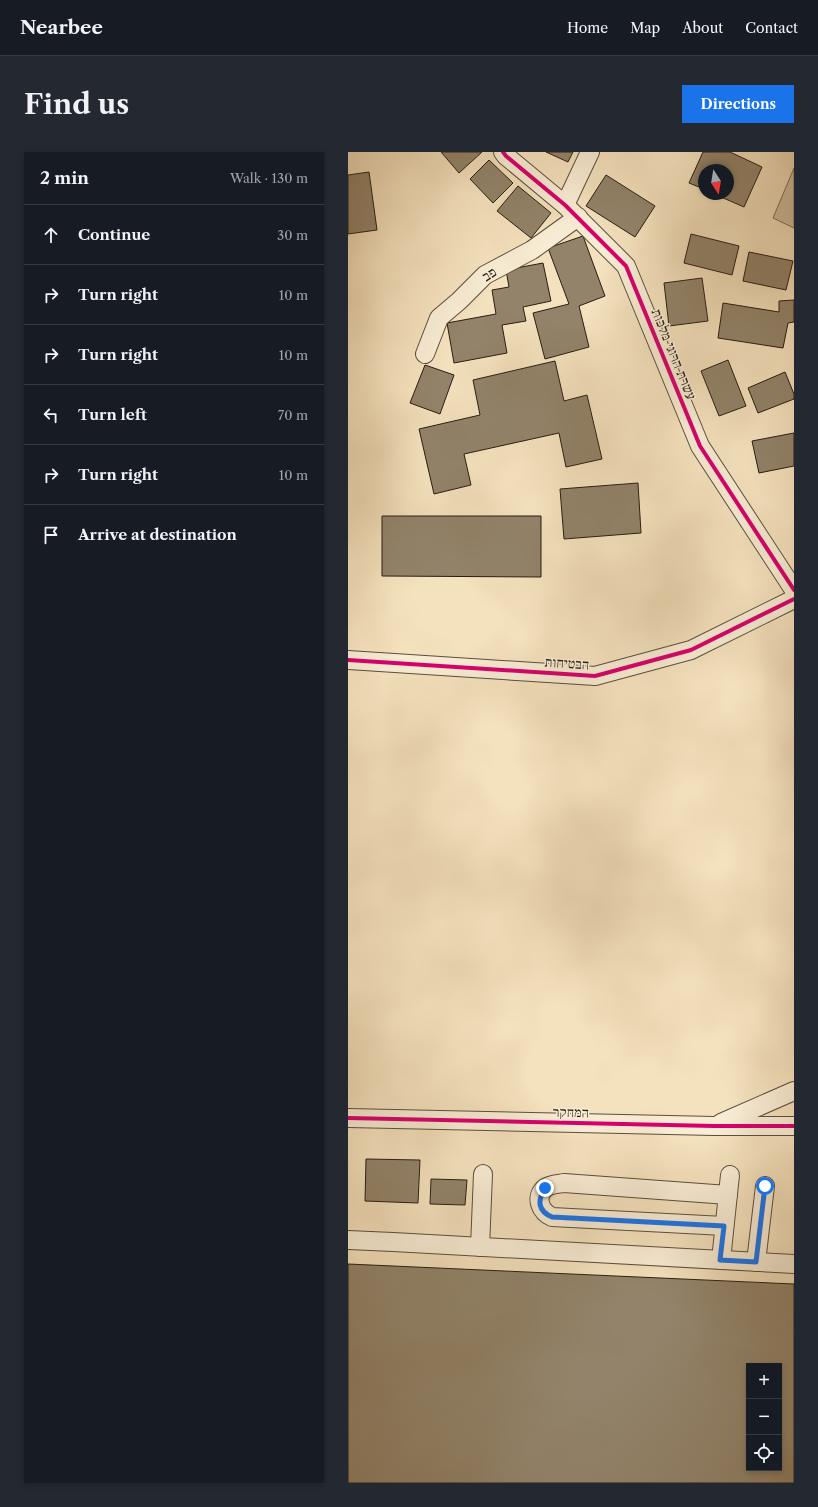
<!DOCTYPE html>
<meta charset="utf-8">
<style>
body{margin:0;font-family:"Libre Caslon Text","Frank Ruhl Libre",serif;background:#242831;color:#f1f3f6}
.controls{position:absolute;right:12px;bottom:12px;display:grid;overflow:hidden;border-radius:0px;box-shadow:0 2px 6px #0003}
.controls button{width:36px;height:36px;display:grid;place-items:center;padding:0;border:0;border-bottom:1px solid #363941;background:#171b24;color:#f1f3f6;font:20px sans-serif}
.compass{position:absolute;left:350px;top:12px;width:36px;height:36px;border-radius:50%;background:#171b24;box-shadow:0 2px 6px #0003;rotate:168deg}
.stop{position:absolute;width:12px;height:12px;margin:-9px;border:3px solid #1a73e8;border-radius:50%;background:#fff}
.stop.end{background:#1a73e8;border-color:#fff;box-shadow:0 1px 4px #0008}
.list{margin:0;padding:0;list-style:none}
h2{display:flex;justify-content:space-between;align-items:center;height:52px;margin:0;padding:0 16px;font-size:17px}
h2 small{font-size:13px;font-weight:400;color:#9ea1a6}
.list li{display:grid;grid-template-columns:26px 1fr auto;gap:12px;align-items:center;box-sizing:border-box;height:60px;padding:0 16px;border-top:1px solid #363941}
.list b{display:block;font-size:15px;white-space:nowrap}
.list em{font-size:13px;font-style:normal;color:#9ea1a6}
.icon{flex:none;width:22px;height:22px;fill:none;stroke:currentColor;stroke-width:2;stroke-linecap:round;stroke-linejoin:round}
.map{position:relative;flex:none;width:446px;height:1331px;overflow:hidden;border-radius:0px}
header{display:flex;align-items:center;gap:24px;box-sizing:border-box;height:56px;padding:0 20px;background:#171b24;border-bottom:1px solid #363941}
header strong{font-size:19px}
nav{display:flex;gap:22px;margin-inline-start:auto;font-size:14px}
.intro{display:flex;align-items:center;justify-content:space-between;box-sizing:border-box;height:96px;padding:0 24px}
h1{margin:0;font-size:28px}
.button{padding:10px 18px;border-radius:0px;background:#1a73e8;color:#fff;font-size:14px;font-weight:700}
main{display:flex;gap:24px;padding:0 24px}
aside{flex:1;background:#171b24;border-radius:0px;box-shadow:0 2px 6px #0003}
.map>svg:first-child{display:block}
.green{fill:#d1c0a0;stroke:#7c6e58}
.building{fill:#92836a;stroke:#281d11;fill-rule:evenodd}
.lines{fill:none;stroke-linecap:round;stroke-linejoin:round}
.minor-casing{stroke:#5b4e3c;stroke-width:20}
.minor{stroke:#f8ecd4;stroke-width:18}
.cycleway-casing{stroke:#f8ecd4;stroke-width:6}
.cycleway{stroke:#d6006c;stroke-width:4}
.route{stroke:#1a73e8;stroke-width:5}
.labels{text-anchor:middle;dominant-baseline:central;stroke-width:3;stroke-linejoin:round;paint-order:stroke}
.street-label{font-size:14px;fill:#281d11;stroke:#f8ecd4}
</style>
<header>
<strong>Nearbee</strong>
<nav><a>Home</a><a>Map</a><a>About</a><a>Contact</a></nav>
</header>
<div class="intro"><h1>Find us</h1><a class="button">Directions</a></div>
<main>
<aside>
<h2>2 min<small>Walk · 130 m</small></h2>
<ul class="list">
<li><svg class="icon" aria-label="ahead" viewBox="0 0 24 24"><path d="M12 20V5M6 11l6-6 6 6"/></svg><div><b>Continue</b></div><em>30 m</em></li>
<li><svg class="icon" aria-label="right" viewBox="0 0 24 24"><path d="M7 20v-9h11M14 6l5 5-5 5"/></svg><div><b>Turn right</b></div><em>10 m</em></li>
<li><svg class="icon" aria-label="right" viewBox="0 0 24 24"><path d="M7 20v-9h11M14 6l5 5-5 5"/></svg><div><b>Turn right</b></div><em>10 m</em></li>
<li><svg class="icon" aria-label="left" viewBox="0 0 24 24"><path d="M17 20v-9H6M10 6l-5 5 5 5"/></svg><div><b>Turn left</b></div><em>70 m</em></li>
<li><svg class="icon" aria-label="right" viewBox="0 0 24 24"><path d="M7 20v-9h11M14 6l5 5-5 5"/></svg><div><b>Turn right</b></div><em>10 m</em></li>
<li><svg class="icon" aria-label="arrive" viewBox="0 0 24 24"><path d="M6 21V4h12l-3 4 3 4H6"/></svg><div><b>Arrive at destination</b></div></li>
</ul>
</aside>
<div class="map">
<svg width="446" height="1331" viewBox="0 0 446 1331">
<rect width="100%" height="100%" fill="#f4e1bd"/>
<filter id="stains"><feTurbulence type="fractalNoise" baseFrequency=".005" numOctaves="4"/><feColorMatrix values="0 0 0 0 .2 0 0 0 0 .09 0 0 0 0 .02 0 0 0 .5 -.17"/></filter>
<radialGradient id="worn" r=".72"><stop offset=".6" stop-color="#630" stop-opacity="0"/><stop offset="1" stop-color="#630" stop-opacity=".3"/></radialGradient>
<path class="green" d="M446 16V76L425 66Z"/>
<g class="building">
<path d="M93 0H134L111 21Z"/>
<path d="M198 0H225L220 10Z"/>
<path d="M355 0H382L414 15 396 55 366 42H380V18H356V37L341 31Z"/>
<path d="M141 8 165 31 145 51 122 27Z"/>
<path d="M21 20 29 78 0 82V23Z"/>
<path d="M258 23 307 54 287 85 238 54Z"/>
<path d="M170 34 203 61 183 86 149 59Z"/>
<path d="M343 82 391 94 384 123 336 111Z"/>
<path d="M235 84 257 144 231 154 241 195 197 207 185 161 221 152 200 96Z"/>
<path d="M401 100 445 109 438 138 395 129Z"/>
<path d="M195 111 203 149 175 155 178 169 154 173 159 201 106 211 99 171 148 162 144 138 161 135 158 118Z"/>
<path d="M354 126 360 169 321 174 316 131Z"/>
<path d="M446 148V170L440 171 435 196 370 186 375 151 431 160V149Z"/>
<path d="M380 208 398 254 371 264 353 219Z"/>
<path d="M207 209 216 249 239 243 254 307 218 315 211 281 116 302 123 333 86 342 71 277 132 263 125 228Z"/>
<path d="M77 213 106 223 92 262 62 251Z"/>
<path d="M437 220 446 242V247L410 261 400 236Z"/>
<path d="M446 281V314L411 321 404 289Z"/>
<path d="M290 331 293 381 216 387 212 337Z"/>
<path d="M34 364H193V425L34 424Z"/>
<path d="M18 1007 72 1008 70 1051 17 1049Z"/>
<path d="M83 1027 119 1028 117 1053 82 1052Z"/>
<path d="M0 1112 446 1132V1331H0ZM401 1214H431V1316H401Z"/>
</g>
<g class="lines">
<defs>
<g id="minor">
<path d="M155 0 158 4 217 53 278 114 352 294 446 438"/>
<path d="M217 53 242 0"/>
<path d="M77 202 91 166 111 149 137 123 184 98 230 65"/>
<path d="M0 508 247 524 343 498 446 447"/>
<path d="M0 966 366 974H446"/>
<path d="M373 971 446 939"/>
<path d="M376 1074 204 1065C193 1060 186 1046 197 1036 202 1032 210 1032 216 1031L380 1043"/>
<path d="M0 1088 45 1090 446 1112"/>
<path d="M132 1095 135 1022"/>
<path d="M373 1108 382 1023"/>
<path d="M408 1110 417 1034"/>
</g>
</defs>
<use href="#minor" class="minor-casing"/>
<use href="#minor" class="minor"/>
<defs>
<g id="cycleway">
<path d="M155 0 158 4 217 53 278 114 352 294 446 438"/>
<path d="M0 508 247 524 343 498 446 447"/>
<path d="M0 966 366 974H446"/>
</g>
</defs>
<use href="#cycleway" class="cycleway-casing"/>
<use href="#cycleway" class="cycleway"/>
</g>
<g class="lines">
<path class="route" d="M197 1036C189 1049 190 1059 204 1065L376 1074 372 1108 408 1110 417 1034"/>
</g>
<g class="labels">
<g class="street-label">
<text transform="translate(141 122) rotate(-34)">פב</text>
<text transform="translate(326 202) rotate(68)">עשרת הרוגי מלכות</text>
<text transform="translate(219 511) rotate(4)">הבטיחות</text>
<text transform="translate(223 960) rotate(1)">המחקר</text>
</g>
</g>
<rect width="100%" height="100%" filter="url(#stains)"/>
<rect width="100%" height="100%" fill="url(#worn)"/>
</svg>
<div class="controls">
<button>+</button>
<button>−</button>
<button><svg class="icon" aria-label="locate" viewBox="0 0 24 24"><circle cx="12" cy="12" r="6"/><path d="M12 2v4M12 18v4M2 12h4M18 12h4"/></svg></button>
</div>
<svg class="compass" viewBox="-18 -18 36 36"><path d="M0-13l5 13h-10z" fill="#e53935"/><path d="M0 13l5-13h-10z" fill="#9ea1a6"/></svg>
<div class="stop" style="left:417px;top:1034px"></div>
<div class="stop end" style="left:197px;top:1036px"></div>
</div>
</main>
